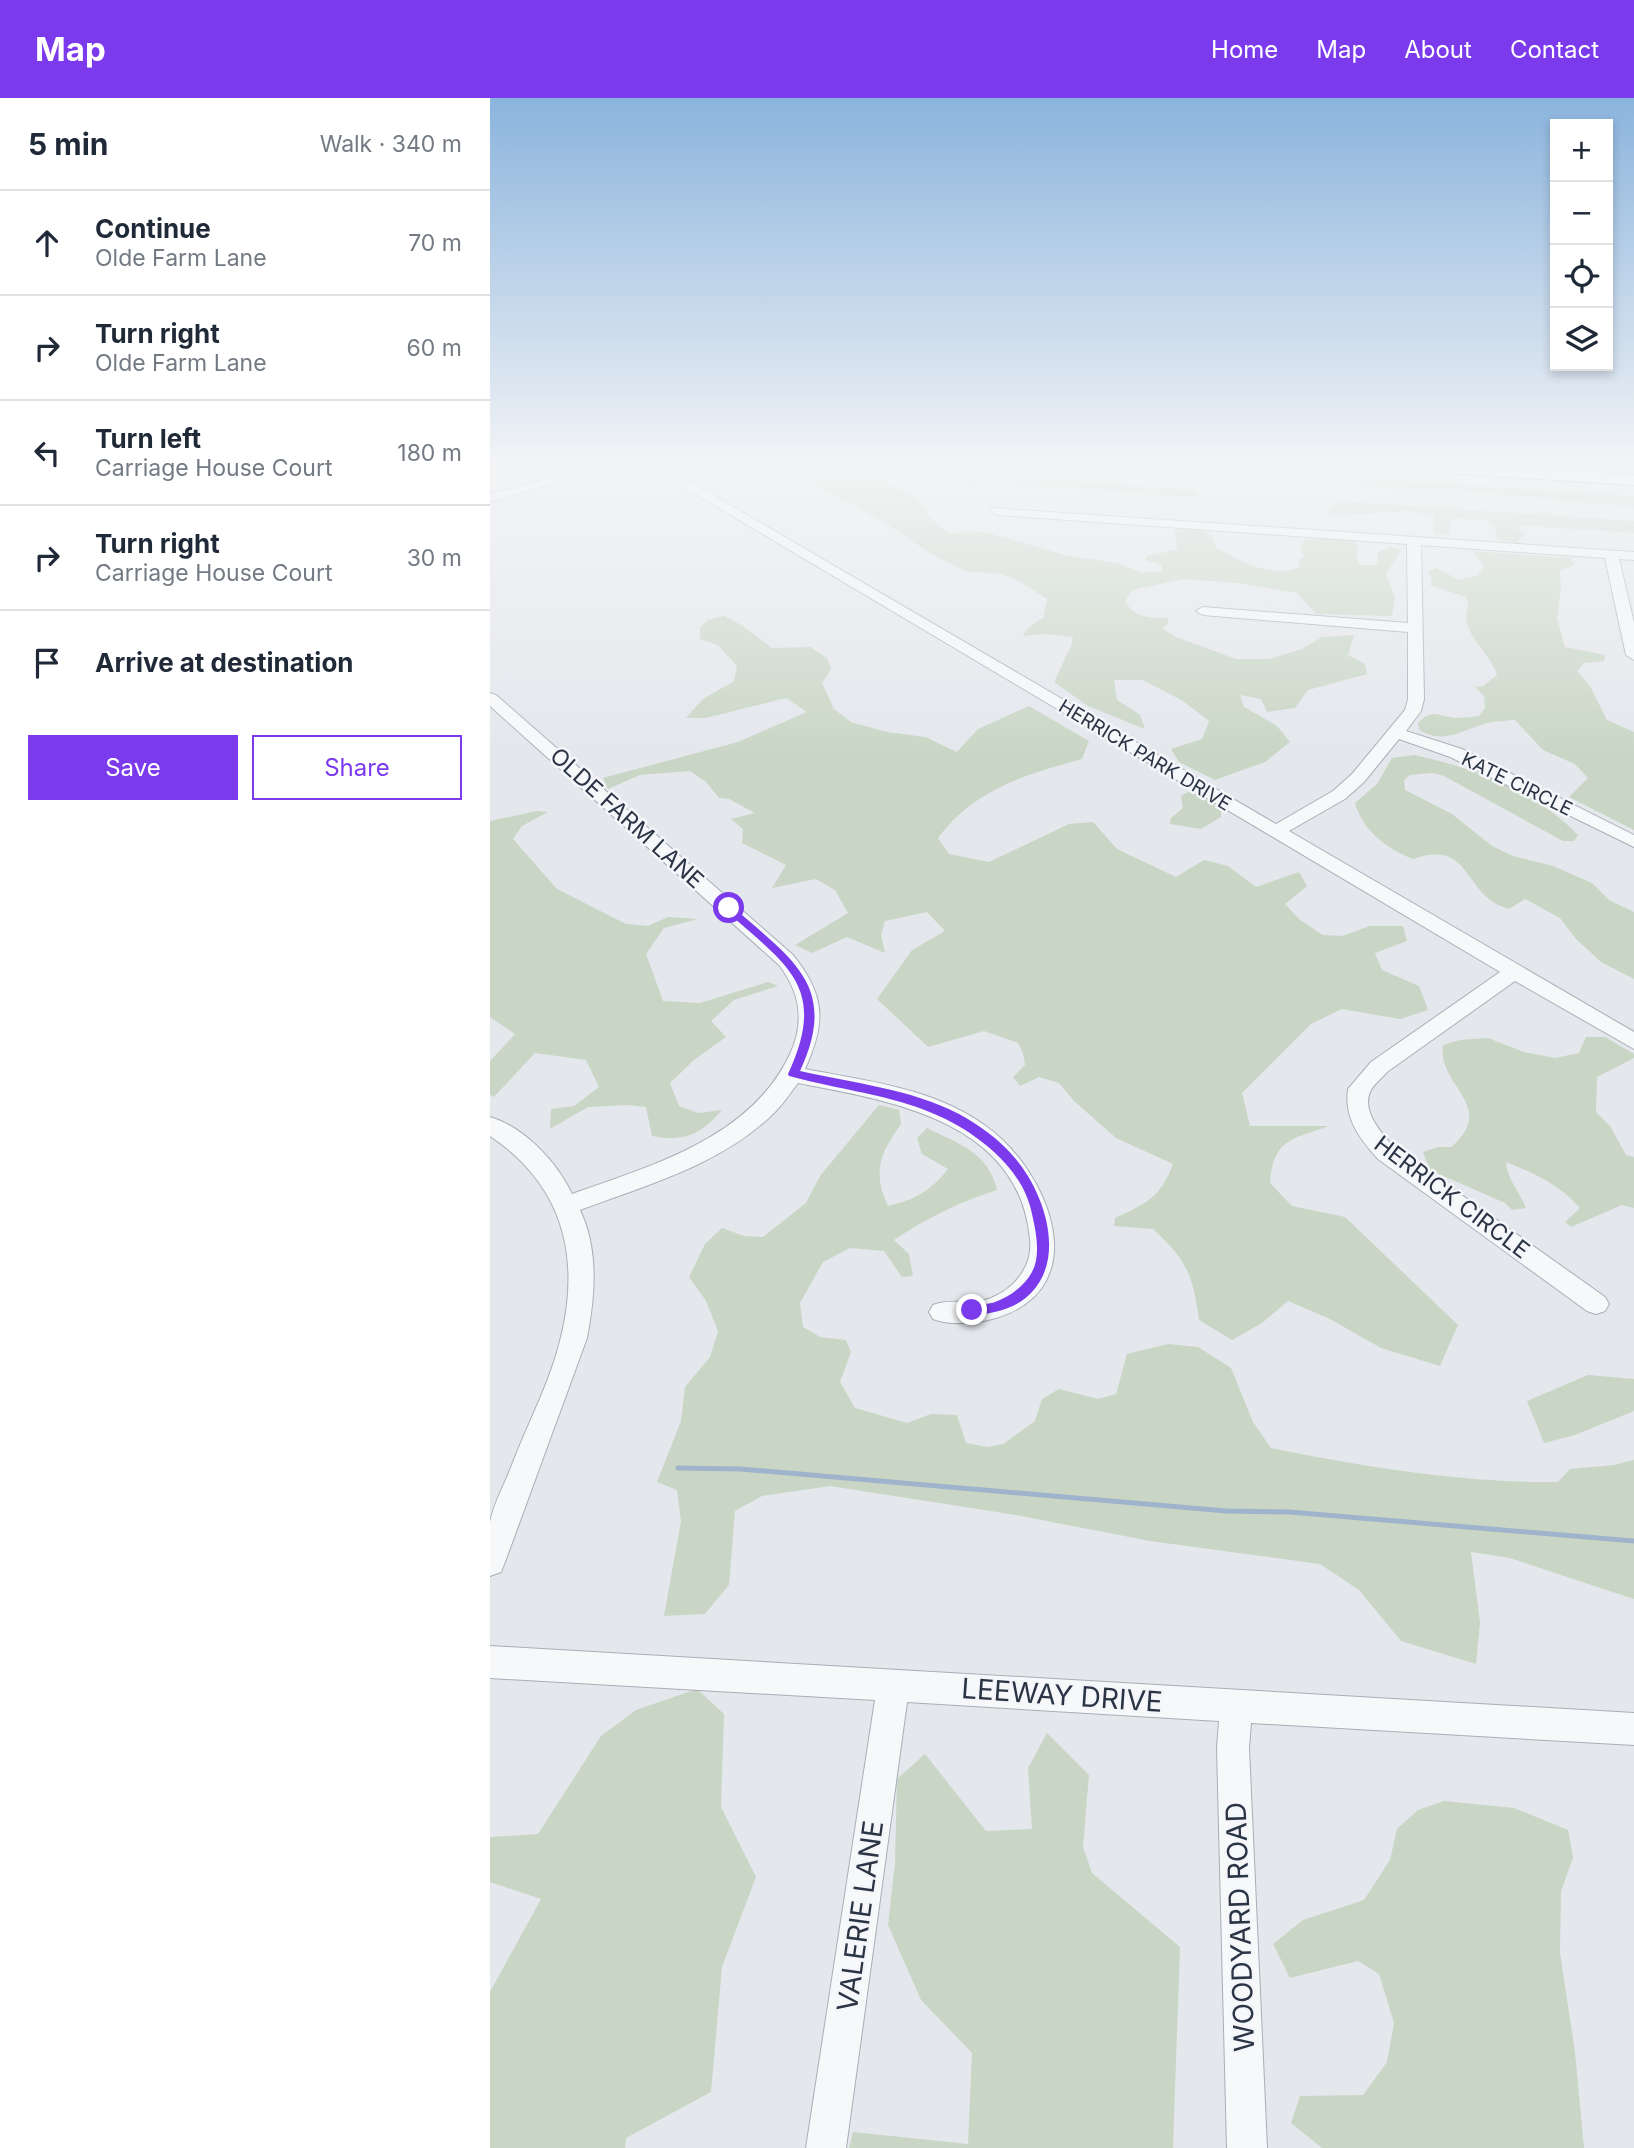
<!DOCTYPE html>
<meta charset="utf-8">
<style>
body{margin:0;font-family:Inter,sans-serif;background:#f2f2f3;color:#1f2937}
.controls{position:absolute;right:21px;top:21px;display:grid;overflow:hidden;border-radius:0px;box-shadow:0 4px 10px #0003}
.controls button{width:63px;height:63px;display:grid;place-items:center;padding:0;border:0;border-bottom:2px solid #e0e1e3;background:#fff;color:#1f2937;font:35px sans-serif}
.stop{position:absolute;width:21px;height:21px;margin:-16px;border:5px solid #7c3aed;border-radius:50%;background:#fff}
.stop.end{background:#7c3aed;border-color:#fff;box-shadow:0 2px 7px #0008}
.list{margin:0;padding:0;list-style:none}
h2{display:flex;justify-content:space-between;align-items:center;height:91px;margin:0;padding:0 28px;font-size:30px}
h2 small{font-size:23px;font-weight:400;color:#747a83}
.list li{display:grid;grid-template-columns:46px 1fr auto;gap:21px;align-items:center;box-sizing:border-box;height:105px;padding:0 28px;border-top:2px solid #e0e1e3}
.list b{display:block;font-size:26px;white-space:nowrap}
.list p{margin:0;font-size:23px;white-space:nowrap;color:#747a83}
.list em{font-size:23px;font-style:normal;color:#747a83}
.actions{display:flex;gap:14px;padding:21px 28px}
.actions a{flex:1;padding:16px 0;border:2px solid #7c3aed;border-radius:0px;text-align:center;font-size:24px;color:#7c3aed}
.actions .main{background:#7c3aed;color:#fff}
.icon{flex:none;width:38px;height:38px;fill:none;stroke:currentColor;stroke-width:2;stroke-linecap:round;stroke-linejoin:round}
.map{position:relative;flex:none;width:1144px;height:2050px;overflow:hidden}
header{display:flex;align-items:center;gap:42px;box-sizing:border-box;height:98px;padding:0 35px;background:#7c3aed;color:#fff}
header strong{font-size:33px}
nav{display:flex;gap:38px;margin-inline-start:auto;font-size:24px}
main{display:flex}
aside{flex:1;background:#fff}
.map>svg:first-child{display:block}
.green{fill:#c9d6c5}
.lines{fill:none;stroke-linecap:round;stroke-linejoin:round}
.stream{stroke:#9fb4cc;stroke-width:5}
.minor-casing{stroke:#a9aeb7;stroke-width:2}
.highway-casing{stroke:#8b94a3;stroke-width:3}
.minor{fill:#f7f8fa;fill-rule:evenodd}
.highway{fill:#fff;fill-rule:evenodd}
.route{fill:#7c3aed}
.labels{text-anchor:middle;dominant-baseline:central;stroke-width:5;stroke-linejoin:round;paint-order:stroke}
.far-street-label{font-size:19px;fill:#2b3445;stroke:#f4f6f9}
.street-label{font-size:23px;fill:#2b3445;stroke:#f4f6f9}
.near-street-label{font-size:28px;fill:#2b3445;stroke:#f4f6f9}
</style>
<header>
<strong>Map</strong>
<nav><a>Home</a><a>Map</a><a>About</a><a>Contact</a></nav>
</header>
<main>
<aside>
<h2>5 min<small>Walk · 340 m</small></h2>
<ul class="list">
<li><svg class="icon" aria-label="ahead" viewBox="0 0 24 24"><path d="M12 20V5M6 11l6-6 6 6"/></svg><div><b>Continue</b><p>Olde Farm Lane</p></div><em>70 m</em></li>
<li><svg class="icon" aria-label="right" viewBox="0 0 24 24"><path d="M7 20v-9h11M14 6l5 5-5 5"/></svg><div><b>Turn right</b><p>Olde Farm Lane</p></div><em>60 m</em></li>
<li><svg class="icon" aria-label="left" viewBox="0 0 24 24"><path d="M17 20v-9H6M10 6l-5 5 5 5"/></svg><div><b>Turn left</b><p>Carriage House Court</p></div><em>180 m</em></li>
<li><svg class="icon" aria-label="right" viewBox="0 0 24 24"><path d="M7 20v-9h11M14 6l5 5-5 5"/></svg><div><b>Turn right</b><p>Carriage House Court</p></div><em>30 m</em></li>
<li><svg class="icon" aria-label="arrive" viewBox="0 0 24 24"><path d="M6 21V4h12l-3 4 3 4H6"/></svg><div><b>Arrive at destination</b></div></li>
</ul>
<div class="actions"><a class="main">Save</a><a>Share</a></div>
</aside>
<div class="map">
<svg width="1144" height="2050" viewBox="0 0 1144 2050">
<rect width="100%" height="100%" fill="#e4e7ec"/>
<g class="green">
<path d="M641 369H729L843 377V381C812 393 766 380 734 375 703 371 672 372 641 369Z"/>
<path d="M437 372 707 392 709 396 702 399 524 386 520 382C505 387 490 385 474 388L472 385 477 383C466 374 457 380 445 380 426 381 412 377 395 385L413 392 433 406 437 416 448 428 461 435 495 434 579 458 627 465 653 475 672 473V467L655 462 657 458 688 451 684 433C699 424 723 430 726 449 748 463 784 481 809 469V462L814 459 810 450 815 441 833 440 866 444 868 451 866 459 870 467H887L888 454 900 449 911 452 896 476 905 500 902 518 826 516 807 495 747 485 693 481 642 492 635 503C644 520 660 520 678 520V526L672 530 686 539 746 561H779L812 551 832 539 864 537 858 557 875 566 877 576 818 592 805 610 777 614 771 601 750 597 754 609 787 628 800 644 775 664 725 682 689 664 681 651 712 641 719 623 693 603 653 582H624L627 602 650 617 655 631 598 608 564 584 581 548 583 539 555 536 533 538 538 530 554 519 557 501 529 483 512 476 475 473 441 456 396 425 322 386 335 375 377 377Z"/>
<path d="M867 380 1144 398V409L966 392 896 391 866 385Z"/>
<path d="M851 403 1144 423V435L1028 427 1029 432 1037 435 1026 445 1008 441 1003 426 993 422 962 420 959 438 944 434V418L919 413 840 418 836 413Z"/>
<path d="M983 453 1081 460 1084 467 1070 473 1071 491 1067 520 1075 549 1115 557 1114 563 1094 565 1087 573 1100 588 1117 622 1144 634V732L1079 699 1098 680 1085 666 1053 652 1025 622C1016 623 1006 623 998 625 970 632 957 647 929 632L928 625C943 610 947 618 965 620 972 620 981 619 989 618L995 610 994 598 985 589 993 588 1007 577C1001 553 967 536 979 505L976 499 940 487 942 481 939 473 946 470 969 482 986 478 995 469Z"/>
<path d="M234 518 253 528 282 550 320 549 337 560 341 571 332 585 344 611 361 624 397 634 435 639 467 654 488 631 539 608 599 643 592 661C537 676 484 691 448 740L459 756 499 764 579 726 603 724 627 751 686 779 714 762 738 768 766 789 809 774 817 788 795 806 810 822 833 837 852 838 880 828H913L917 843 885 855 892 872 929 888 938 912 910 921 852 911 821 926 752 995 760 1028H839C801 1042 784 1040 780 1085L802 1108 855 1119 968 1227 950 1268 891 1250 840 1221 798 1203 772 1225 742 1242 709 1222C703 1177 697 1162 663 1131L624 1128 625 1120C656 1106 671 1099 683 1066L626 1040 584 1003 569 985 549 979 530 988 523 979 535 967 533 955 528 945 494 933 438 949 387 901 422 852 455 833 437 814 395 823 391 837 395 855 357 839 322 855 305 847 358 815 345 792 326 781 282 790 296 767 252 745 253 731 241 721 265 715 239 701 229 700 216 684 200 673 150 677 118 691 113 680 248 644 317 614 296 600 216 620H196L213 601 244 583 247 568 228 547 210 541V529L218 522Z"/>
<path d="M924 657C984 670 1045 692 1088 737L1084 743H1073L954 678 942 675 920 677 914 682 915 692 962 716 1002 748 1023 758 1063 768 1102 785 1119 802 1144 814V881L1111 864 1086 841 1070 820 1035 801 1019 811C1014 809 1007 807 1003 804 973 783 975 743 923 761 897 751 873 733 865 705L887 686 902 660Z"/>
<path d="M700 693 731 710V719L711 731 680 726 681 720 693 710 691 698Z"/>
<path d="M47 713 58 714 32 728 23 741 67 791 136 826 158 828 178 819 208 821 174 830 156 856 173 903 210 905 278 884 288 888 244 902 221 923 236 939 204 962 180 985 189 1008 208 1015 232 1012C211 1037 194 1044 162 1038L156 1009 138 1007 98 1009 60 1031 61 1011 84 1008 109 989 96 962 45 955 4 999 0 997V963L25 936 0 919V723Z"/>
<path d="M1096 939H1115L1144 956V960L1107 979 1106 1014 1120 1028 1136 1057 1144 1059V1110L1132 1107 1081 1129 1075 1124 1090 1110C1069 1086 1045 1076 1016 1064 1017 1081 1029 1093 1036 1110L1022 1112 1015 1105 940 1072 933 1054 948 1049H961C1009 1008 946 987 953 947L970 942 998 940 1034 954 1065 960 1089 955Z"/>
<path d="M389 1007 409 1012 411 1026C390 1056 382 1073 398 1108 424 1102 441 1093 458 1071L432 1056 427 1040 437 1030C469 1046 498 1054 507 1092 469 1104 437 1120 404 1142L419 1156 423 1178 412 1179 394 1153 360 1150 333 1164 310 1205 313 1229 330 1239 356 1242 361 1254 350 1284 365 1310 417 1325 441 1316 467 1317 476 1345 497 1349 513 1346 545 1323 552 1301 569 1291 608 1301 626 1296 637 1256 678 1246 708 1249 741 1270 763 1324 781 1350C875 1369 972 1385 1068 1384L1080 1371 1124 1367 1144 1362V1501L1020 1460 981 1454 990 1525 986 1566 911 1543 869 1492 830 1466 660 1443 526 1417 340 1388 272 1398 245 1413 239 1487 215 1516 174 1518 191 1423 187 1392 167 1384 191 1323 195 1289 220 1259 228 1233 216 1203 199 1179 215 1146 232 1130 254 1138 273 1139 316 1105 330 1078Z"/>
<path d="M1098 1277 1144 1281V1313L1085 1337 1054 1345 1037 1303Z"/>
<path d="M207 1591 234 1616 231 1709 266 1779 232 1869 221 1994 136 2040 135 2050H0V1894L51 1801 0 1784V1739L48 1736 111 1638 146 1612Z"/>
<path d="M557 1635 599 1677 593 1749 602 1775 690 1849 683 2050H359L363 2034 478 2046 482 1955 431 1902 398 1827 405 1765 407 1681 435 1656 496 1733 542 1731 538 1670Z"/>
<path d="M954 1703 1024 1710 1078 1732 1083 1760 1071 1793 1070 1855 1085 1954 1094 2050H832L801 2025 810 1998 873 1997 897 1964 904 1925 889 1876 868 1863 800 1880 783 1846 813 1822 874 1802 900 1762 907 1731 928 1712Z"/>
</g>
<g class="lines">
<path class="stream" d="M188 1370 251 1371 736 1413 799 1414 1144 1443"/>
<defs>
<g id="minor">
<path d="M97 369H117L0 404V396Z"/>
<path d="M160 369H175L786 726 843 693 862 676 915 612 918 601V534L713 517 706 513 713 509 918 525 917 446 507 417 500 413 502 410 1144 454V462L1129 461 1144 525V562L1136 557 1115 460 931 447 934 601 931 613 916 633 972 651 1144 737V749L960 659 909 641 874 684 855 701 799 733 1144 934V951L1025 883 897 974C892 980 884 986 881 992 870 1012 892 1036 904 1049L1115 1199 1119 1206 1115 1213 1106 1216 1097 1213 888 1061C869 1040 854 1020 858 991L881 964 1010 874Z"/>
<path d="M0 595 6 597 303 857C336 898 336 925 315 971 377 983 445 990 497 1029 558 1073 607 1189 506 1220 488 1225 461 1228 443 1221L439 1214 443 1207C461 1200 483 1208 501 1200 524 1191 543 1168 540 1142 530 1023 402 1003 308 985 301 994 294 1005 285 1014 233 1066 157 1087 90 1112 109 1152 105 1198 97 1240L15 1464 11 1474 0 1478C0 1461 0 1441 0 1424 4 1404 16 1384 23 1364 39 1323 61 1282 71 1239 91 1157 72 1086 0 1038V1019C34 1029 67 1064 82 1096 163 1067 261 1040 300 956 315 924 310 894 289 867L0 608Z"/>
<path d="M0 1548 1144 1615V1647L761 1625 759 1650 777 2050H737L727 1650 729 1623 417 1604 356 2050H316L385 1602 0 1580Z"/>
</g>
<path id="highway" d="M937 369H1029L1144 377V387L946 374Z"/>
</defs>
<use href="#minor" class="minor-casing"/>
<use href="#highway" class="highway-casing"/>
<use href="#minor" class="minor"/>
<use href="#highway" class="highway"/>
</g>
<linearGradient id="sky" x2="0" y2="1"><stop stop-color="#8bb4dd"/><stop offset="0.56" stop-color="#f3f4f6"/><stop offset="1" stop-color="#f3f4f6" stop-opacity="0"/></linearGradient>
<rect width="1144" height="656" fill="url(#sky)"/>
<path class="route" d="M235 808H242C301 861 350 887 310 973 363 985 421 991 469 1016 489 1027 510 1042 524 1059 553 1092 577 1158 541 1195 526 1211 503 1215 482 1218L476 1212C483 1203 495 1208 505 1204 520 1199 535 1187 542 1174 551 1157 546 1134 542 1116 537 1091 522 1070 503 1053 443 999 373 998 299 978L298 976C339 888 296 867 235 812Z"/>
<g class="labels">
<g class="far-street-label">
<text transform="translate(655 657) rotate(31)">HERRICK PARK DRIVE</text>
<text transform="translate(1027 686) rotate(26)">KATE CIRCLE</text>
</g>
<g class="street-label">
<text transform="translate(137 720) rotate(42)">OLDE FARM LANE</text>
<text transform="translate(962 1099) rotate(37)">HERRICK CIRCLE</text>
</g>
<g class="near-street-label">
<text transform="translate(572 1597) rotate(4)">LEEWAY DRIVE</text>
<text transform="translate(370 1818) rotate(-82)">VALERIE LANE</text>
<text transform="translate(750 1829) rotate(-92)">WOODYARD ROAD</text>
</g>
</g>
</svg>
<div class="controls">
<button>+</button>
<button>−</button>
<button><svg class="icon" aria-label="locate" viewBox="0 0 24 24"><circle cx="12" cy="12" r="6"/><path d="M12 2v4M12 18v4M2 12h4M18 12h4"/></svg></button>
<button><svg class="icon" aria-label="layers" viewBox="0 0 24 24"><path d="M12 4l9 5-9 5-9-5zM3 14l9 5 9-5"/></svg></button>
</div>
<div class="stop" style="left:239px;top:810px"></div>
<div class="stop end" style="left:482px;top:1212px"></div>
</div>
</main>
